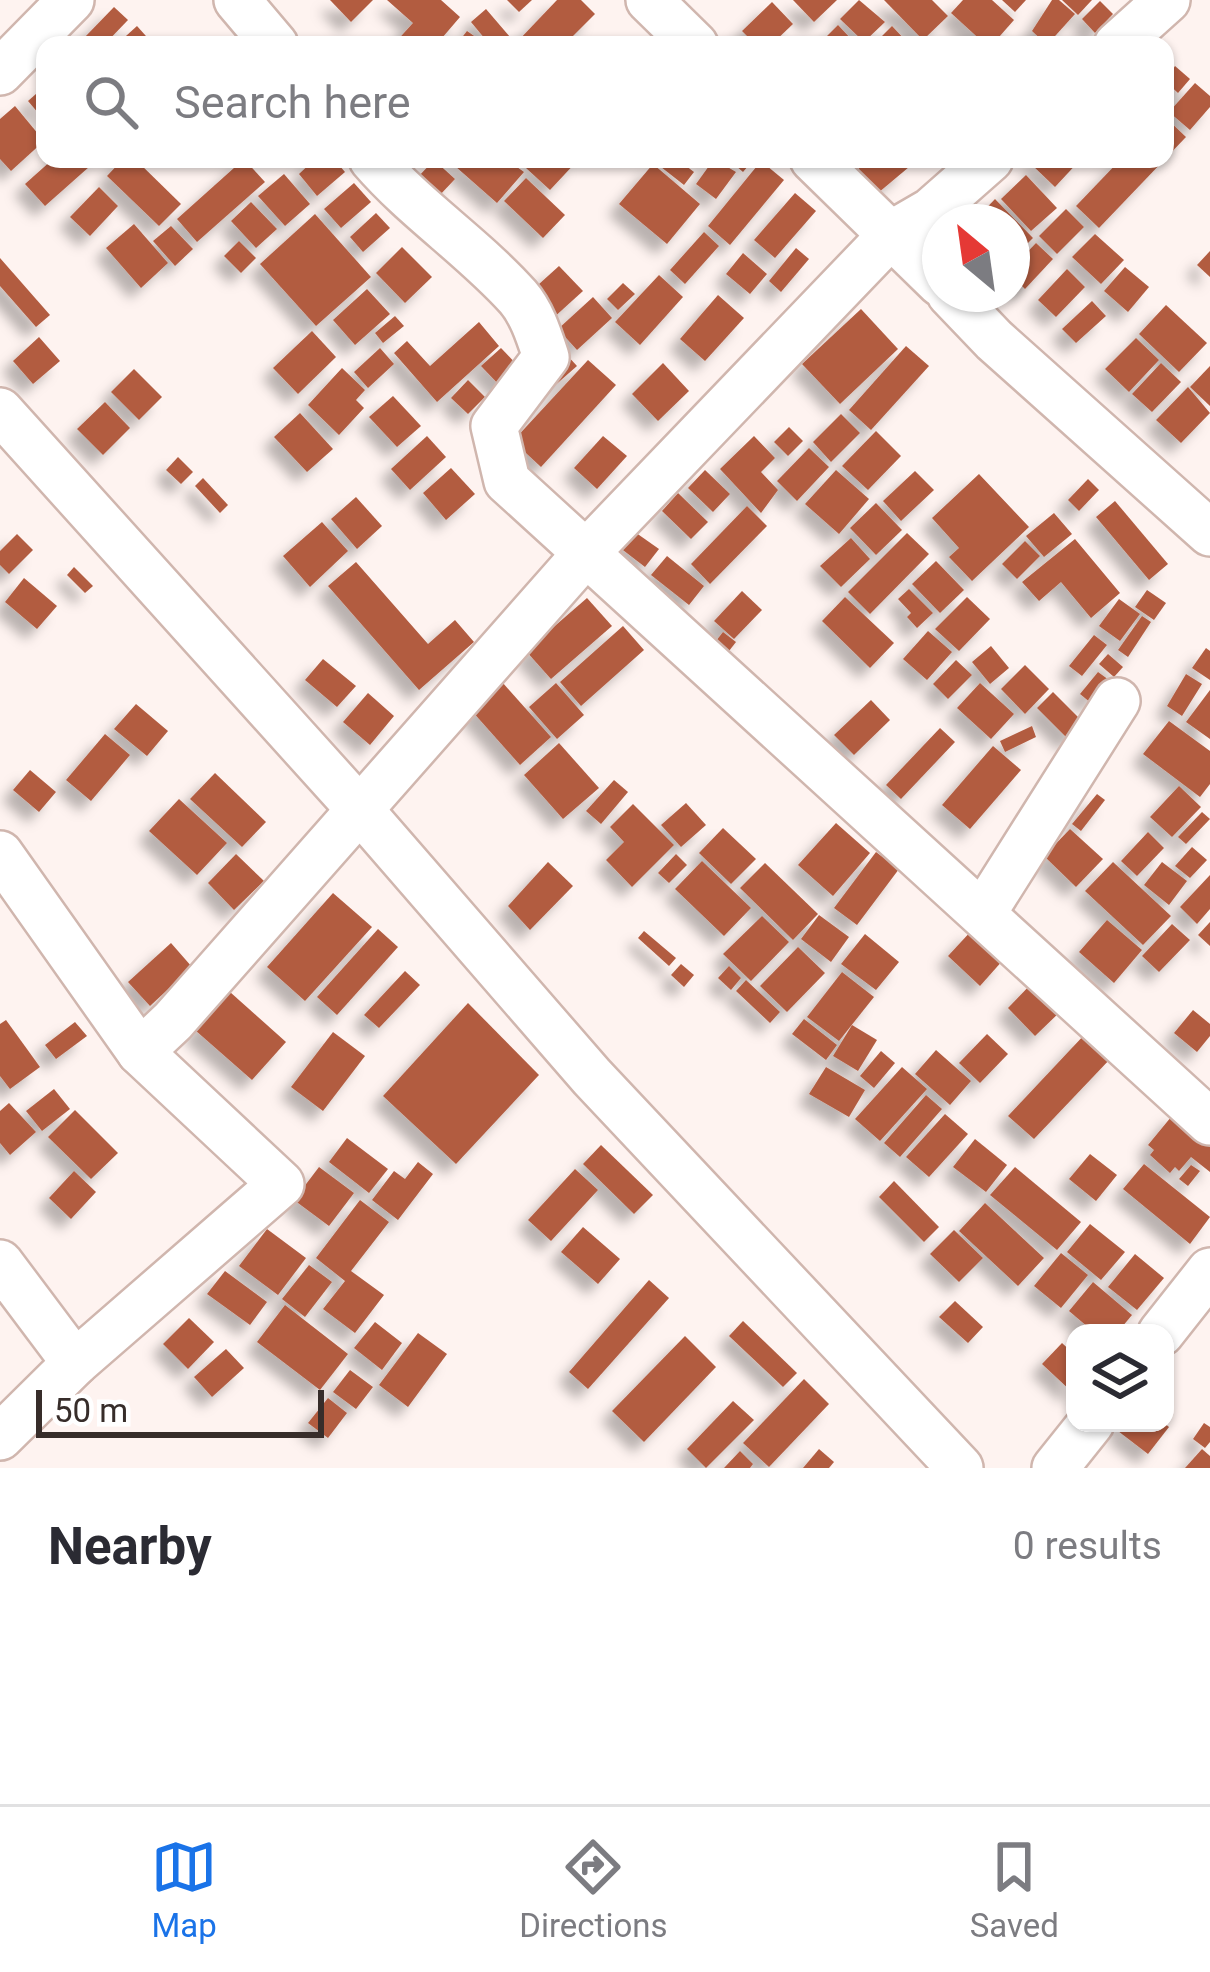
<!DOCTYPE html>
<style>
body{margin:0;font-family:Roboto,sans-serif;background:#f2f2f3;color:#2b2b33}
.controls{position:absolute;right:36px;bottom:36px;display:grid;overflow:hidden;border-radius:24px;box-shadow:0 3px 9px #0004}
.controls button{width:108px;height:108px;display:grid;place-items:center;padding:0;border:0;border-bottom:3px solid #e1e1e2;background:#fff;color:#2b2b33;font:60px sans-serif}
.compass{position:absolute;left:922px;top:204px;width:108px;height:108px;border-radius:50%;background:#fff;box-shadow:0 3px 9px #0004;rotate:331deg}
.scale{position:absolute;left:36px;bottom:30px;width:288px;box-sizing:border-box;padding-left:12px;border:6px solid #372d2a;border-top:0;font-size:33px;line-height:42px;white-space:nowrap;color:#372d2a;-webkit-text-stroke:9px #fff;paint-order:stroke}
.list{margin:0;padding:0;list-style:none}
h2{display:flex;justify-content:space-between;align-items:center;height:156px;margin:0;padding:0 48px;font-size:51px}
h2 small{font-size:39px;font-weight:400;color:#7c7c81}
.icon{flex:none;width:66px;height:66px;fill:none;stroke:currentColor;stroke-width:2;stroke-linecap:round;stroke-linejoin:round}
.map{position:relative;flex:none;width:1210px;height:1468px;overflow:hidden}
.search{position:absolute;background:#fff;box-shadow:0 3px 9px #0004;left:36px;right:36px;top:36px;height:132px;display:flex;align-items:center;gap:30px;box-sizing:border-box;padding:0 42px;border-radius:24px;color:#7c7c81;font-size:45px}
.sheet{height:336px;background:#fff}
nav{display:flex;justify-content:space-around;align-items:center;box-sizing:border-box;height:168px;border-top:3px solid #e1e1e2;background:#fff;font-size:33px;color:#7c7c81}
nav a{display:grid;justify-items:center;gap:6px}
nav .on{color:#1a73e8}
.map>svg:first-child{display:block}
.building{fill:#b25c41;filter:url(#shadow)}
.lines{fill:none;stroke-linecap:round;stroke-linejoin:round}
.minor-casing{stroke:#d0b6ae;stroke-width:50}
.minor{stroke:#fff;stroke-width:45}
</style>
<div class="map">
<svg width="1210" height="1468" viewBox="0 0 1210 1468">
<defs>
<filter id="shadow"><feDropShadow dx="-11" dy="11" stdDeviation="6" flood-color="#0004"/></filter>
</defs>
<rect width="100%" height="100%" fill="#fef3f0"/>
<g class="building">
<path d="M330 0H373L351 22Z"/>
<path d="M387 0H441L460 17 436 45H393L413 23Z"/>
<path d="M507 0H532L519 12Z"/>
<path d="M557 0H581L595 14 564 45H518L516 43Z"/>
<path d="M793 0H837L814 22Z"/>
<path d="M859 0 885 22 864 42 840 19Z"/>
<path d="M884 0H932L948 16 923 40Z"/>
<path d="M963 0H992L1014 20 992 45H986L951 13Z"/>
<path d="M1002 0H1026L1015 12Z"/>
<path d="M1052 0H1059L1075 14 1047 45 1032 31Z"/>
<path d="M1062 0H1092L1078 15Z"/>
<path d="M1100 1 1113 14 1095 33 1082 19Z"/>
<path d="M772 2 793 24 771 45H756L742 31Z"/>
<path d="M114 7 128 20 104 45H92L84 38Z"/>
<path d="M486 9 510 37 500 45H490L471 22Z"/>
<path d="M838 25 853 41 849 45H827L823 40Z"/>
<path d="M137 26 154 45H116Z"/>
<path d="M892 26 907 42 873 45Z"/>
<path d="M467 31 487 45H456Z"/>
<path d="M1175 66 1190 79 1178 93 1165 81Z"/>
<path d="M1195 83 1210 96V107L1190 130 1169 112Z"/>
<path d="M45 86V121L28 101Z"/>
<path d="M15 106 44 141 11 171 0 159V119Z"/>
<path d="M1165 117 1186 137 1165 159Z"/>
<path d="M53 159H98L45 206 25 184Z"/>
<path d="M123 159H135L181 204 159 226 107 176Z"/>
<path d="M244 159 265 182 197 242 177 219Z"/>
<path d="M315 159H334L345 172 317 196 299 174Z"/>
<path d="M447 159H524L517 167 524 172 497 203Z"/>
<path d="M534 159H579L550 190 526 168Z"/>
<path d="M667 159H677L694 172 684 185 661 167Z"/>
<path d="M714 159 736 172 716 199 696 184Z"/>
<path d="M728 159H754L743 172Z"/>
<path d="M870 159H902L909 167 878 193 857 170Z"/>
<path d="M1038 159H1081L1055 187 1032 165Z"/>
<path d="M1121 159H1165L1099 228 1076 206Z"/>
<path d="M434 160 455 179 439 196 418 177Z"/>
<path d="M761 161 784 180 730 245 708 226Z"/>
<path d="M653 164 700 204 667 244 619 204Z"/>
<path d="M284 174 310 204 285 226 258 196Z"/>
<path d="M1026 175 1057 208 1031 231 1001 199Z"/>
<path d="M526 178 565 215 543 238 504 201Z"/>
<path d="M354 183 371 202 341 228 324 209Z"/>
<path d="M99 187 118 206 90 236 70 217Z"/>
<path d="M795 193 816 211 775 258 754 240Z"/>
<path d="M995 199 1033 238 1012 259V222H973Z"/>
<path d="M251 202 277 229 256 248 231 221Z"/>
<path d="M1066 209 1084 227 1057 254 1039 236Z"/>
<path d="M376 213 390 228 363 252 350 237Z"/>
<path d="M315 214 371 277 316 326 260 264Z"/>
<path d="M134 224 168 263 141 288 106 248Z"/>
<path d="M171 226 193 249 175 266 153 241Z"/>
<path d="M704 232 719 246 685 284 670 270Z"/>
<path d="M1095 234 1124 260 1101 284 1072 257Z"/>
<path d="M239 241 256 258 241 273 224 256Z"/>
<path d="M1036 243 1053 259 1025 289 1012 276V268Z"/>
<path d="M402 247 432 277 405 303 376 273Z"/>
<path d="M796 248 809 259 781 292 769 281Z"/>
<path d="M1210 251V277L1197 265Z"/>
<path d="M743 253 767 274 750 294 726 274Z"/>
<path d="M0 258 50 315 36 327 0 286Z"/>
<path d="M559 266 583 291 551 320 528 294Z"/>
<path d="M1125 267 1149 287 1128 312 1104 291Z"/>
<path d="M1067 269 1085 287 1056 317 1038 300Z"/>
<path d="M659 275 683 297 640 345 615 322Z"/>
<path d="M623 283 635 294 618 310 607 299Z"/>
<path d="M367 289 390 314 355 345 333 320Z"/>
<path d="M718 295 744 318 705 361 680 339Z"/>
<path d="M593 297 612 318 577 350 558 329Z"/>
<path d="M1092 301 1106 316 1076 343 1062 329Z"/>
<path d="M1166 305 1207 343 1179 372 1139 334Z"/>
<path d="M861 309 898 349 840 404 802 364Z"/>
<path d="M395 316 404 326 383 343 375 333Z"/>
<path d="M479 322 499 346 437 402 394 353 407 341 430 366Z"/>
<path d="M312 331 336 357 298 394 273 368Z"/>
<path d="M39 337 60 361 33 384 13 361Z"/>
<path d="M1136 338 1159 360 1129 392 1105 369Z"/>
<path d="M906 346 929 366 871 430 849 410Z"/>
<path d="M380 348 394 364 368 388 354 372Z"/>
<path d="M501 348 523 371 504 390 481 366Z"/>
<path d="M566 354 577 366 544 395Z"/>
<path d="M588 360 616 385 541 467 513 441Z"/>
<path d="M663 363 689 391 658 421 632 394Z"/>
<path d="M1161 363 1181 382 1152 412 1132 394Z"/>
<path d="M1210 366V406L1190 387Z"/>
<path d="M342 368 365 390 356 400 364 408 339 435 308 405Z"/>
<path d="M134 369 162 397 139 420 111 392Z"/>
<path d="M468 380 485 397 468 414 451 398Z"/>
<path d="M1188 387 1210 413 1181 443 1156 420Z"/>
<path d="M393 396 421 426 397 447 369 417Z"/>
<path d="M105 402 130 428 103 455 77 429Z"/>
<path d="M300 413 333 449 307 472 274 437Z"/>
<path d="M841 414 860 433 831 462 813 442Z"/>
<path d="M789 427 803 441 788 456 774 442Z"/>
<path d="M876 431 901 456 868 490 842 466Z"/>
<path d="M427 436 446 457 410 490 391 469Z"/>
<path d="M603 436 627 456 597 489 574 468Z"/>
<path d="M754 436 775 458 761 472 778 490 761 513 720 469Z"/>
<path d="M809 448 829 467 797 501 777 481Z"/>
<path d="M178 457 193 472 181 484 166 470Z"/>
<path d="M451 468 475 494 446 520 423 493Z"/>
<path d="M705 470 730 494 713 512 688 488Z"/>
<path d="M836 470 869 499 839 534 805 504Z"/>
<path d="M915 471 934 490 901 521 883 501Z"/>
<path d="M979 474 1029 527 972 581 949 557 959 548 932 518Z"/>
<path d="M203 478 228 505 220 513 195 486Z"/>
<path d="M1088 479 1099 490 1079 511 1068 500Z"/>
<path d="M678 493 708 522 691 539 662 511Z"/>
<path d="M356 497 382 526 357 549 331 519Z"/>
<path d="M1115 501 1168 564 1149 580 1096 517Z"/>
<path d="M876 503 902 530 876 555 850 528Z"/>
<path d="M747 506 767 526 710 584 691 564Z"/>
<path d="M1054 513 1072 534 1044 557 1026 536Z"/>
<path d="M322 522 348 551 310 587 283 556Z"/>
<path d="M632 530 659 549 645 567 619 547Z"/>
<path d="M907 533 929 554 870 614 848 592Z"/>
<path d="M17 534 33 550 9 574 0 565V551Z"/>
<path d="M851 538 870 559 841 587 820 566Z"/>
<path d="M1075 539 1120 593 1091 618 1061 582 1039 601 1022 582Z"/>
<path d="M1025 541 1040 556 1017 579 1002 564Z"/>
<path d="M667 556 704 586 689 605 651 575Z"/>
<path d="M936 561 964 590 940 613 912 584Z"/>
<path d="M356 562 428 644 455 620 474 642 419 690 328 586Z"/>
<path d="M74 567 93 586 85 593 67 575Z"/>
<path d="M24 578 57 606 37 629 5 602Z"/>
<path d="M909 589 933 613 917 628 907 617 911 613 898 599Z"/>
<path d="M1147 590 1166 603 1154 620 1135 607Z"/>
<path d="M742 591 762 610 734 639 714 621Z"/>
<path d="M845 597 894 643 870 668 822 621Z"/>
<path d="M967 597 990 619 959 651 935 629Z"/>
<path d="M587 598 612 626 551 679 526 651Z"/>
<path d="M1119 599 1140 614 1120 641 1099 626Z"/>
<path d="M1142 616 1151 622 1128 657 1118 650Z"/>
<path d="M623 626 644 650 581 706 560 682Z"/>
<path d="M928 631 952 652 927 680 903 659Z"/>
<path d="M723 632 736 642 729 651 716 641Z"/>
<path d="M1094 635 1107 645 1082 676 1069 666Z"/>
<path d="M991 646 1009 668 990 684 972 662Z"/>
<path d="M1206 648 1210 651V680L1192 668Z"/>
<path d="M1108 654 1123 667 1114 677 1099 664Z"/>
<path d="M323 659 356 686 337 707 305 680Z"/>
<path d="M956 660 972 675 948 699 933 684Z"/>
<path d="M1025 665 1049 689 1025 714 1001 689Z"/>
<path d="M1098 672 1109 680 1091 703 1080 694Z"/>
<path d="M1186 674 1202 684 1182 716 1167 706Z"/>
<path d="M502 682 551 737 520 765 471 710Z"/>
<path d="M556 683 584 715 557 739 529 707Z"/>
<path d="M980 683 1014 714 991 739 957 708Z"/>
<path d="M1210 690V739L1186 722Z"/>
<path d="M1053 692 1085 724 1069 740 1037 708Z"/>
<path d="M368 693 394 716 370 745 343 722Z"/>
<path d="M871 700 890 720 854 755 834 735Z"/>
<path d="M136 704 168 731 147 756 114 729Z"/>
<path d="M1169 721 1210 751V784L1200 797 1143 754Z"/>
<path d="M1032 726 1036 737 1005 752 1000 741Z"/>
<path d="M940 728 955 742 901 799 886 785Z"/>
<path d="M105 734 130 755 91 801 66 780Z"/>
<path d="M559 743 599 788 563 819 524 775Z"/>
<path d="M993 746 1021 770 970 829 942 805Z"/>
<path d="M30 770 56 792 39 812 13 790Z"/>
<path d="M215 773 266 822 242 847 190 799Z"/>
<path d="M614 780 628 792 601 824 586 811Z"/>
<path d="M1179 786 1201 807 1172 837 1150 817Z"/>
<path d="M1097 794 1105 800 1081 831 1072 824Z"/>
<path d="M179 799 227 843 197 875 149 831Z"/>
<path d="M686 803 706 825 681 847 661 825Z"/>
<path d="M633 804 674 845 632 887 606 860 624 842 610 827Z"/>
<path d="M1202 812 1210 819 1186 844 1178 837Z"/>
<path d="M836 823 870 853 833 896 798 865Z"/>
<path d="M723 828 756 859 731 884 699 853Z"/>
<path d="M1070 829 1103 859 1076 887 1044 856Z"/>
<path d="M1148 832 1164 848 1137 876 1121 861Z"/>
<path d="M1192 847 1207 860 1190 878 1175 866Z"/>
<path d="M876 852 899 869 857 925 834 908Z"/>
<path d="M236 854 264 881 234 910 208 883Z"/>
<path d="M676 854 687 865 669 883 658 873Z"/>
<path d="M702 861 751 908 724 936 675 889Z"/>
<path d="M548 862 573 886 530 930 508 906Z"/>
<path d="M1113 862 1171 916 1143 945 1085 891Z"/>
<path d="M1162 862 1187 881 1169 905 1144 885Z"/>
<path d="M765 863 818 914 793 940 740 888Z"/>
<path d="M1210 875V909L1197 924 1180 907Z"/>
<path d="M333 893 372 927 305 1001 267 967Z"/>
<path d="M819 915 849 937 831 962 801 939Z"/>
<path d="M762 916 789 942 751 981 723 954Z"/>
<path d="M1107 920 1142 950 1114 983 1079 952Z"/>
<path d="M1210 922V946L1198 935Z"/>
<path d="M1172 924 1190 940 1159 972 1142 956Z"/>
<path d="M378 929 398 947 337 1015 317 997Z"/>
<path d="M973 929 1004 959 980 986 948 956Z"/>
<path d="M644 931 676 958 669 966 638 938Z"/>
<path d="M865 934 899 962 876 990 841 964Z"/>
<path d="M171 943 192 967 150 1006 128 982Z"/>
<path d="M798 947 825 973 787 1012 760 986Z"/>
<path d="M681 964 694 975 684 987 671 975Z"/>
<path d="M729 966 741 978 731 990 718 978Z"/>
<path d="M405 971 420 985 379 1028 364 1015Z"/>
<path d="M842 972 874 997 839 1041 807 1017Z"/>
<path d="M746 980 780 1012 770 1023 736 991Z"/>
<path d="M1034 981 1062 1010 1035 1036 1008 1008Z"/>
<path d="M230 992 286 1042 252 1080 195 1030Z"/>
<path d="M468 1003 539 1075 456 1164 383 1096Z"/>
<path d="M1193 1010 1210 1024V1036L1197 1052 1174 1033Z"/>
<path d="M804 1019 837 1045 826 1060 792 1034Z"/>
<path d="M6 1020 40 1067 10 1089 0 1076V1024Z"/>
<path d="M75 1022 87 1036 56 1059 45 1045Z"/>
<path d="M852 1025 877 1040 858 1071 833 1056Z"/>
<path d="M333 1032 365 1056 323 1111 291 1087Z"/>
<path d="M1086 1033 1112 1057 1034 1139 1008 1116Z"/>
<path d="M987 1034 1008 1054 980 1083 959 1063Z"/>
<path d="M936 1050 971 1081 950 1105 915 1074Z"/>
<path d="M881 1051 895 1063 874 1088 860 1076Z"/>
<path d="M826 1067 865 1090 849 1117 809 1094Z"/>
<path d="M902 1067 927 1089 880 1141 855 1119Z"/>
<path d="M54 1089 70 1109 42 1131 26 1111Z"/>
<path d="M926 1095 942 1109 900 1157 884 1143Z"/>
<path d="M9 1103 36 1132 10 1155 0 1143V1111Z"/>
<path d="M75 1110 118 1153 91 1179 48 1137Z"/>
<path d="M1176 1111 1210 1139V1172L1191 1157 1179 1171 1175 1167 1170 1173 1150 1155 1154 1150 1148 1145Z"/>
<path d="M945 1114 968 1134 929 1177 906 1157Z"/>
<path d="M347 1138 388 1169 369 1193 329 1162Z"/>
<path d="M975 1139 1007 1165 986 1192 953 1167Z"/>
<path d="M601 1145 653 1195 634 1214 583 1164Z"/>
<path d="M1090 1154 1117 1175 1096 1201 1069 1179Z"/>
<path d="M418 1162 433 1174 398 1220 372 1200 394 1171 405 1179Z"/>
<path d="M1144 1164 1210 1217 1190 1244 1123 1189Z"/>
<path d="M1191 1165 1200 1171 1188 1186 1179 1179Z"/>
<path d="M319 1167 354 1193 329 1226 294 1200Z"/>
<path d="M1015 1167 1081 1222 1057 1250 990 1195Z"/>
<path d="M575 1169 598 1190 551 1241 528 1220Z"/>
<path d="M74 1171 96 1192 71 1219 49 1198Z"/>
<path d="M894 1181 939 1227 924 1242 879 1197Z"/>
<path d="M360 1200 389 1222 351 1271 384 1295 355 1333 323 1309 345 1281 316 1258Z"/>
<path d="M985 1203 1044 1258 1018 1286 959 1231Z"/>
<path d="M1090 1224 1125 1252 1101 1280 1067 1252Z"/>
<path d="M583 1227 620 1259 598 1284 561 1252Z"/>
<path d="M267 1229 306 1258 278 1295 239 1266Z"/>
<path d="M954 1230 983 1258 959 1282 930 1254Z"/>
<path d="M1061 1253 1088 1275 1061 1308 1034 1286Z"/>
<path d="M1135 1254 1164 1278 1137 1310 1108 1287Z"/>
<path d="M309 1265 332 1282 305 1317 282 1299Z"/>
<path d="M225 1271 267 1302 250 1325 207 1294Z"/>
<path d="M649 1280 669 1298 588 1389 569 1372Z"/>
<path d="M1093 1282 1132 1315 1117 1333H1095L1069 1311Z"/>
<path d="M955 1301 983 1327 968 1343 939 1317Z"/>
<path d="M285 1305 348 1354 320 1390 257 1342Z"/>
<path d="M189 1318 214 1342 188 1369 163 1344Z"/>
<path d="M743 1321 797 1373 783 1387 729 1336Z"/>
<path d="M375 1322 402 1343 382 1370 354 1348Z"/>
<path d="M418 1333 447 1354 408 1407 379 1385Z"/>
<path d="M685 1336 716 1367 644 1442 612 1411Z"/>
<path d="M1062 1343 1075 1355V1388L1072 1392 1042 1364Z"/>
<path d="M226 1349 244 1368 212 1397 194 1377Z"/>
<path d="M350 1370 373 1387 356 1409 333 1392Z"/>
<path d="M804 1379 829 1404 769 1467 743 1443Z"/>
<path d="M328 1398 347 1413 328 1438 308 1423Z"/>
<path d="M733 1401 754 1420 706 1468 687 1449Z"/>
<path d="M1124 1423H1164L1169 1427 1148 1454 1118 1431Z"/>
<path d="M1204 1423 1210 1427V1442L1205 1448 1193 1439Z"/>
<path d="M819 1449 834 1462 829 1468H803Z"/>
<path d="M1202 1449 1210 1456V1468H1185Z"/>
<path d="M740 1451 753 1464 750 1468H724Z"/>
</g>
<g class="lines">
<defs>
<g id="minor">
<path d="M237 0 275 45"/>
<path d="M649 0 695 45"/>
<path d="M1117 45 1167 0"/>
<path d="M0 72 71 0"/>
<path d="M372 159C416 210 473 247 518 297 532 313 539 336 546 357L494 426 507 481 1210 1122"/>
<path d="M813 159 940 283"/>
<path d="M950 294 994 340 1210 533"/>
<path d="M0 411 361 811 592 1077 960 1468"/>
<path d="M0 854 140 1052 281 1184 75 1363 0 1437"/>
<path d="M983 913 1117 701"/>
<path d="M140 1052 173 1021 587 552 893 233 931 211 990 159"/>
<path d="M0 1263 75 1363"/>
<path d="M1161 1333 1210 1271"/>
<path d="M1055 1468 1091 1423"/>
</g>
</defs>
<use href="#minor" class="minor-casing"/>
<use href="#minor" class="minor"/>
</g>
</svg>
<div class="controls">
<button><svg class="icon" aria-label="layers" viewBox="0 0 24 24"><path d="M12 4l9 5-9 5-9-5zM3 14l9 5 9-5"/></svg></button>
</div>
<svg class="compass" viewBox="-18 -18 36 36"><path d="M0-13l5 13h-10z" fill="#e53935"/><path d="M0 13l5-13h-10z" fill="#7c7c81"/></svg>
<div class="scale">50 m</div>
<div class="search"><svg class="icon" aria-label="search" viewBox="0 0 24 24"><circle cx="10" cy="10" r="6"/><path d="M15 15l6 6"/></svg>Search here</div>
</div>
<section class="sheet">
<h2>Nearby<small>0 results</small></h2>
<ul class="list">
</ul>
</section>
<nav>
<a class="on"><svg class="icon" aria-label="map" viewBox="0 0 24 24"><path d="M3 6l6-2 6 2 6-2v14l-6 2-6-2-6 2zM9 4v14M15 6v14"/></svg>Map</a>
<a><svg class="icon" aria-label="directions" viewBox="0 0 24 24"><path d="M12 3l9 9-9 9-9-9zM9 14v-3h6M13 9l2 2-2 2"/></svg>Directions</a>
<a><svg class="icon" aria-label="saved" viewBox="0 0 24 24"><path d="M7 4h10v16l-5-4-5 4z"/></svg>Saved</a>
</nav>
